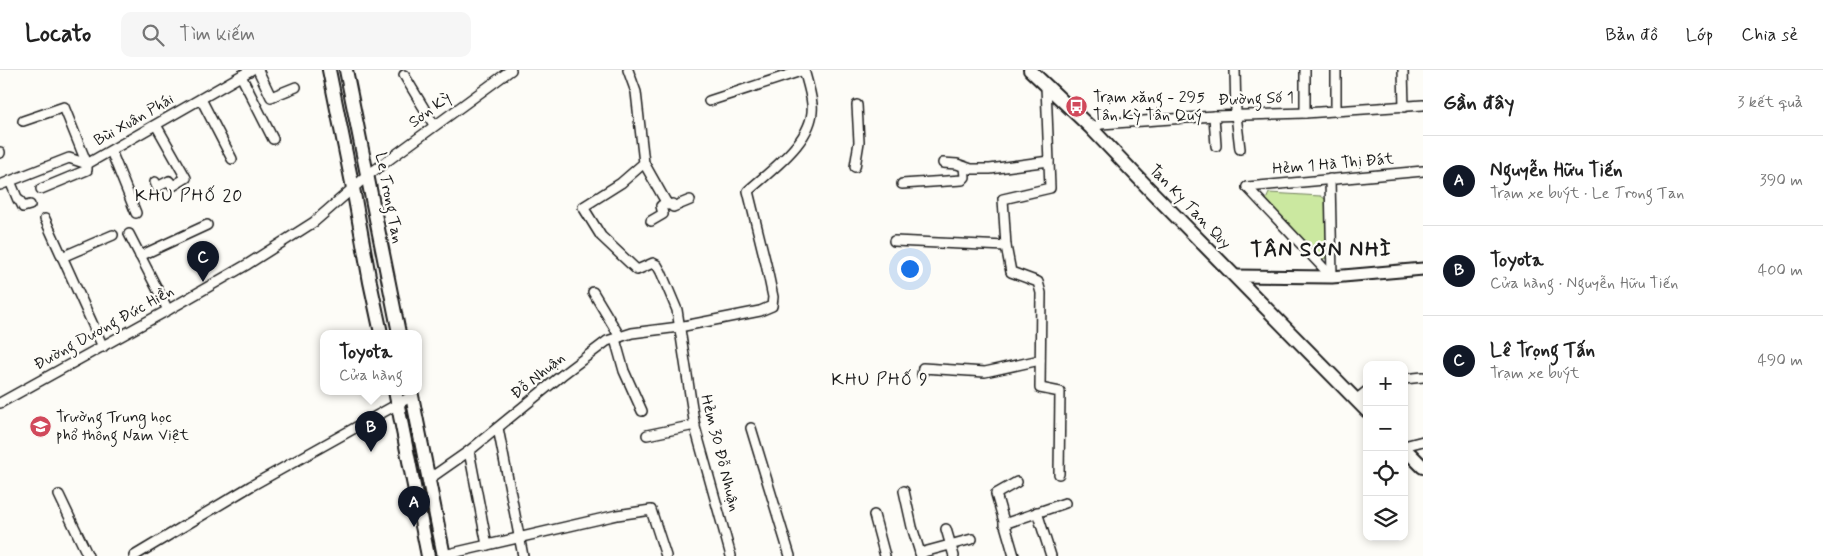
<!DOCTYPE html>
<html lang="vi">
<meta charset="utf-8">
<style>
body{margin:0;font-family:Mynerve,sans-serif;background:#f6f6f6;color:#222}
.controls{position:absolute;right:15px;bottom:15px;display:grid;overflow:hidden;border-radius:10px;box-shadow:0 2px 8px #0003}
.controls button{width:45px;height:45px;display:grid;place-items:center;padding:0;border:0;border-bottom:1px solid #e0e0e0;background:#fff;color:#222;font:25px sans-serif}
.you{position:absolute;left:909px;top:198px;width:18px;height:18px;margin:-12px;border:4px solid #fff;border-radius:50%;background:#1a73e8;box-shadow:0 0 0 8px #1a73e833}
.badge{display:grid;place-items:center;width:32px;height:32px;border-radius:50%;background:#111827;color:#fff;font-size:16px;font-weight:700}
.pin{position:absolute;translate:-50% -41px;filter:drop-shadow(0 1px 2px #0008)}
.pin::after{content:'';position:absolute;top:26px;width:18px;height:15px;background:inherit;clip-path:polygon(0 0,100% 0,50% 100%)}
.popup{position:absolute;left:320px;top:260px;width:102px;height:65px;box-sizing:border-box;display:grid;place-content:center;border-radius:10px;background:#fff;filter:drop-shadow(0 1px 4px #0005);font-size:16px;white-space:nowrap;color:#767676}
.popup b{font-size:19px;color:#222}
.popup::after{content:'';position:absolute;left:50%;top:100%;margin-left:-10px;border:10px solid transparent;border-top-color:#fff}
.list{margin:0;padding:0;list-style:none}
h2{display:flex;justify-content:space-between;align-items:center;height:65px;margin:0;padding:0 20px;font-size:21px}
h2 small{font-size:16px;font-weight:400;color:#767676}
.list li{display:grid;grid-template-columns:32px 1fr auto;gap:15px;align-items:center;box-sizing:border-box;height:90px;padding:0 20px;border-top:1px solid #e0e0e0}
.list b{display:block;font-size:19px;white-space:nowrap}
.list p{margin:0;font-size:16px;white-space:nowrap;color:#767676}
.list em{font-size:16px;font-style:normal;color:#767676}
.icon{flex:none;width:28px;height:28px;fill:none;stroke:currentColor;stroke-width:2;stroke-linecap:round;stroke-linejoin:round}
.map{position:relative;flex:none;width:1423px;height:486px;overflow:hidden}
header{display:flex;align-items:center;gap:30px;box-sizing:border-box;height:70px;padding:0 25px;background:#fff;border-bottom:1px solid #e0e0e0}
header strong{font-size:24px}
nav{display:flex;gap:28px;margin-inline-start:auto;font-size:18px}
.search{width:350px;height:45px;background:#f6f6f6;display:flex;align-items:center;gap:12px;box-sizing:border-box;padding:0 18px;border-radius:10px;color:#767676;font-size:19px}
main{display:flex}
aside{flex:1;background:#fff}
.map>svg:first-child{display:block}
.green{fill:#cbe8a0;stroke:#74825e}
.lines{fill:none;stroke-linecap:round;stroke-linejoin:round}
.minor-casing{stroke:#1c1c1c;stroke-width:12}
.tertiary-casing{stroke:#1c1c1c;stroke-width:15}
.secondary-casing{stroke:#1c1c1c;stroke-width:16}
.minor{stroke:#fdfcf7;stroke-width:9}
.tertiary{stroke:#fdfcf7;stroke-width:11}
.secondary{stroke:#fdfcf7;stroke-width:12}
.labels{text-anchor:middle;dominant-baseline:central;stroke-width:4.5;stroke-linejoin:round;paint-order:stroke}
.poi-label{font-size:16px;fill:#1c1c1c;stroke:#fdfcf7;text-anchor:start}
.street-label{font-size:16px;fill:#1c1c1c;stroke:#fdfcf7}
.neighbourhood-label{font-size:18px;letter-spacing:1px;fill:#1c1c1c;stroke:#fdfcf7}
.district-label{font-size:21px;font-weight:bold;letter-spacing:1px;fill:#1c1c1c;stroke:#fdfcf7}
</style>
<header>
<strong>Locato</strong>
<div class="search"><svg class="icon" aria-label="search" viewBox="0 0 24 24"><circle cx="10" cy="10" r="6"/><path d="M15 15l6 6"/></svg>Tìm kiếm</div>
<nav><a>Bản đồ</a><a>Lớp</a><a>Chia sẻ</a></nav>
</header>
<main>
<div class="map">
<svg width="1423" height="486" viewBox="0 0 1423 486">
<rect width="100%" height="100%" fill="#fdfcf7"/>
<filter id="ink" filterUnits="userSpaceOnUse"><feTurbulence type="fractalNoise" baseFrequency=".02" numOctaves="2"/><feDisplacementMap in="SourceGraphic" scale="10" xChannelSelector="R" yChannelSelector="G"/><feConvolveMatrix kernelMatrix="1 2 1 2 8 2 1 2 1" color-interpolation-filters="sRGB"/></filter>
<g filter="url(#ink)">
<path class="green" d="M1269 123 1321 126 1329 132 1326 188 1321 190 1266 130Z"/>
<g class="lines">
<defs>
<g id="minor">
<path d="M258 0 271 27 296 17"/>
<path d="M628 0 636 22 644 93 621 113 583 137 601 166 637 200 653 193 657 195 661 202 677 240 695 357 731 486"/>
<path d="M1235 0 1236 45 1240 79"/>
<path d="M1305 0V43"/>
<path d="M1336 0V40"/>
<path d="M1403 0 1404 37"/>
<path d="M404 5 434 55"/>
<path d="M241 6 273 69"/>
<path d="M1046 16 1050 118 1003 129 1006 176 1011 202 1038 212 1041 223 1040 318 1060 322 1059 404"/>
<path d="M201 29 232 89"/>
<path d="M709 31 804 0"/>
<path d="M1214 46 1216 76"/>
<path d="M23 51 64 37 87 94V100L41 119"/>
<path d="M1091 58 1101 54 1214 46 1305 43 1423 35"/>
<path d="M111 81 136 143"/>
<path d="M0 82V83"/>
<path d="M644 93 666 132"/>
<path d="M943 93 957 94 971 99H990L1049 91"/>
<path d="M855 97 859 72 857 35"/>
<path d="M1330 109 1332 207"/>
<path d="M10 111 18 130 20 131 23 137 30 135"/>
<path d="M155 112 157 117 169 111 173 116 186 108 156 55"/>
<path d="M902 114 962 110 965 107 964 97"/>
<path d="M0 115 69 88 87 94 251 0"/>
<path d="M1247 117 1423 101"/>
<path d="M1247 117 1332 207"/>
<path d="M666 132 668 135 672 134 673 137 690 130"/>
<path d="M45 149 103 277"/>
<path d="M651 151 663 144 661 136 666 132"/>
<path d="M129 164 168 240"/>
<path d="M894 171 1006 176"/>
<path d="M140 186 207 155"/>
<path d="M62 187 113 165"/>
<path d="M593 222 620 267"/>
<path d="M615 269 624 301 642 341"/>
<path d="M922 305 923 298 985 302 1040 290"/>
<path d="M1404 309 1423 307"/>
<path d="M1356 330 1367 321"/>
<path d="M0 333 168 240 248 194 314 152 368 105 511 0"/>
<path d="M498 358 523 486"/>
<path d="M751 358 790 486"/>
<path d="M647 365 695 355"/>
<path d="M1404 376 1423 371"/>
<path d="M469 381 487 475"/>
<path d="M429 409 469 381 562 305 607 271 632 263 679 257 760 241 772 236 773 227 766 194 748 121C771 100 816 69 812 34 811 23 807 11 804 0"/>
<path d="M904 421 912 457 921 486"/>
<path d="M59 425 88 486"/>
<path d="M1037 442 1051 486"/>
<path d="M874 445 885 486"/>
<path d="M1004 454 1065 433"/>
<path d="M946 459 954 486"/>
<path d="M920 483 972 469"/>
<path d="M444 485 617 445 651 440 666 486"/>
<path d="M134 486 251 416 412 326"/>
<path d="M1014 486 996 424 1017 412"/>
</g>
<path id="tertiary" d="M1235 206 1332 207 1423 199"/>
<g id="secondary">
<path d="M329 0 353 118 370 212 381 263"/>
<path d="M346 0 399 263"/>
<path d="M1030 0 1091 58 1153 123 1367 341"/>
<path d="M395 321 428 486"/>
<path d="M411 321 444 486"/>
<path d="M1404 378 1423 397"/>
</g>
</defs>
<use href="#minor" class="minor-casing"/>
<use href="#tertiary" class="tertiary-casing"/>
<use href="#secondary" class="secondary-casing"/>
<use href="#minor" class="minor"/>
<use href="#tertiary" class="tertiary"/>
<use href="#secondary" class="secondary"/>
</g>
</g>
<defs>
<symbol id="bus-disc" viewBox="-11 -11 22 22"><circle r="9.5" fill="#d1495b" stroke="#fdfcf7"/><path d="M-5-6H5V4H4V6H2V4H-2V6H-4V4H-5ZM-3.5-4V0h7V-4ZM-3.5 1.2v1.5H-2V1.2ZM2 1.2v1.5H3.5V1.2Z" fill="#fff"/></symbol>
<symbol id="school-disc" viewBox="-11 -11 22 22"><circle r="9.5" fill="#d1495b" stroke="#fdfcf7"/><path d="M0-5L7-2L0 1L-7-2ZM-4 1L0 2.5L4 1V4Q0 6-4 4Z" fill="#fff"/></symbol>
</defs>
<g fill-rule="evenodd">
<use href="#bus-disc" x="1064" y="24" width="25" height="25"/>
<use href="#school-disc" x="28" y="344" width="25" height="25"/>
</g>
<g class="labels">
<g class="poi-label">
<text x="1093" y="27">Trạm xăng - 295<tspan x="1093" dy="18">Tân Kỳ Tân Quý</tspan></text>
<text x="56" y="347">Trường Trung học<tspan x="56" dy="18">phổ thông Nam Việt</tspan></text>
</g>
<g class="street-label">
<text transform="translate(1256 29) rotate(-2)">Đường Số 1</text>
<text transform="translate(430 40) rotate(-37)">Sơn Kỳ</text>
<text transform="translate(134 50) rotate(-30)">Bùi Xuân Phái</text>
<text transform="translate(1333 94) rotate(-5)">Hẻm 1 Hà Thị Đát</text>
<text transform="translate(389 128) rotate(79)">Le Trong Tan</text>
<text transform="translate(1190 137) rotate(46)">Tan Ky Tan Quy</text>
<text transform="translate(104 258) rotate(-29)">Đường Dương Đức Hiền</text>
<text transform="translate(538 306) rotate(-39)">Đỗ Nhuận</text>
<text transform="translate(720 383) rotate(76)">Hẻm 30 Đỗ Nhuận</text>
</g>
<g class="neighbourhood-label">
<text x="189" y="126">KHU PHỐ 20</text>
<text x="880" y="310">KHU PHỐ 9</text>
</g>
<g class="district-label">
<text x="1321" y="180">TÂN SƠN NHÌ</text>
</g>
</g>
</svg>
<div class="controls">
<button>+</button>
<button>−</button>
<button><svg class="icon" aria-label="locate" viewBox="0 0 24 24"><circle cx="12" cy="12" r="6"/><path d="M12 2v4M12 18v4M2 12h4M18 12h4"/></svg></button>
<button><svg class="icon" aria-label="layers" viewBox="0 0 24 24"><path d="M12 4l9 5-9 5-9-5zM3 14l9 5 9-5"/></svg></button>
</div>
<div class="you"></div>
<div class="pin badge" style="left:414px;top:457px">A</div>
<div class="pin badge" style="left:371px;top:382px">B</div>
<div class="popup"><b>Toyota</b>Cửa hàng</div>
<div class="pin badge" style="left:203px;top:212px">C</div>
</div>
<aside>
<h2>Gần đây<small>3 kết quả</small></h2>
<ul class="list">
<li><span class="badge">A</span><div><b>Nguyễn Hữu Tiến</b><p>Trạm xe buýt · Le Trong Tan</p></div><em>390 m</em></li>
<li><span class="badge">B</span><div><b>Toyota</b><p>Cửa hàng · Nguyễn Hữu Tiến</p></div><em>400 m</em></li>
<li><span class="badge">C</span><div><b>Lê Trọng Tấn</b><p>Trạm xe buýt</p></div><em>490 m</em></li>
</ul>
</aside>
</main>
